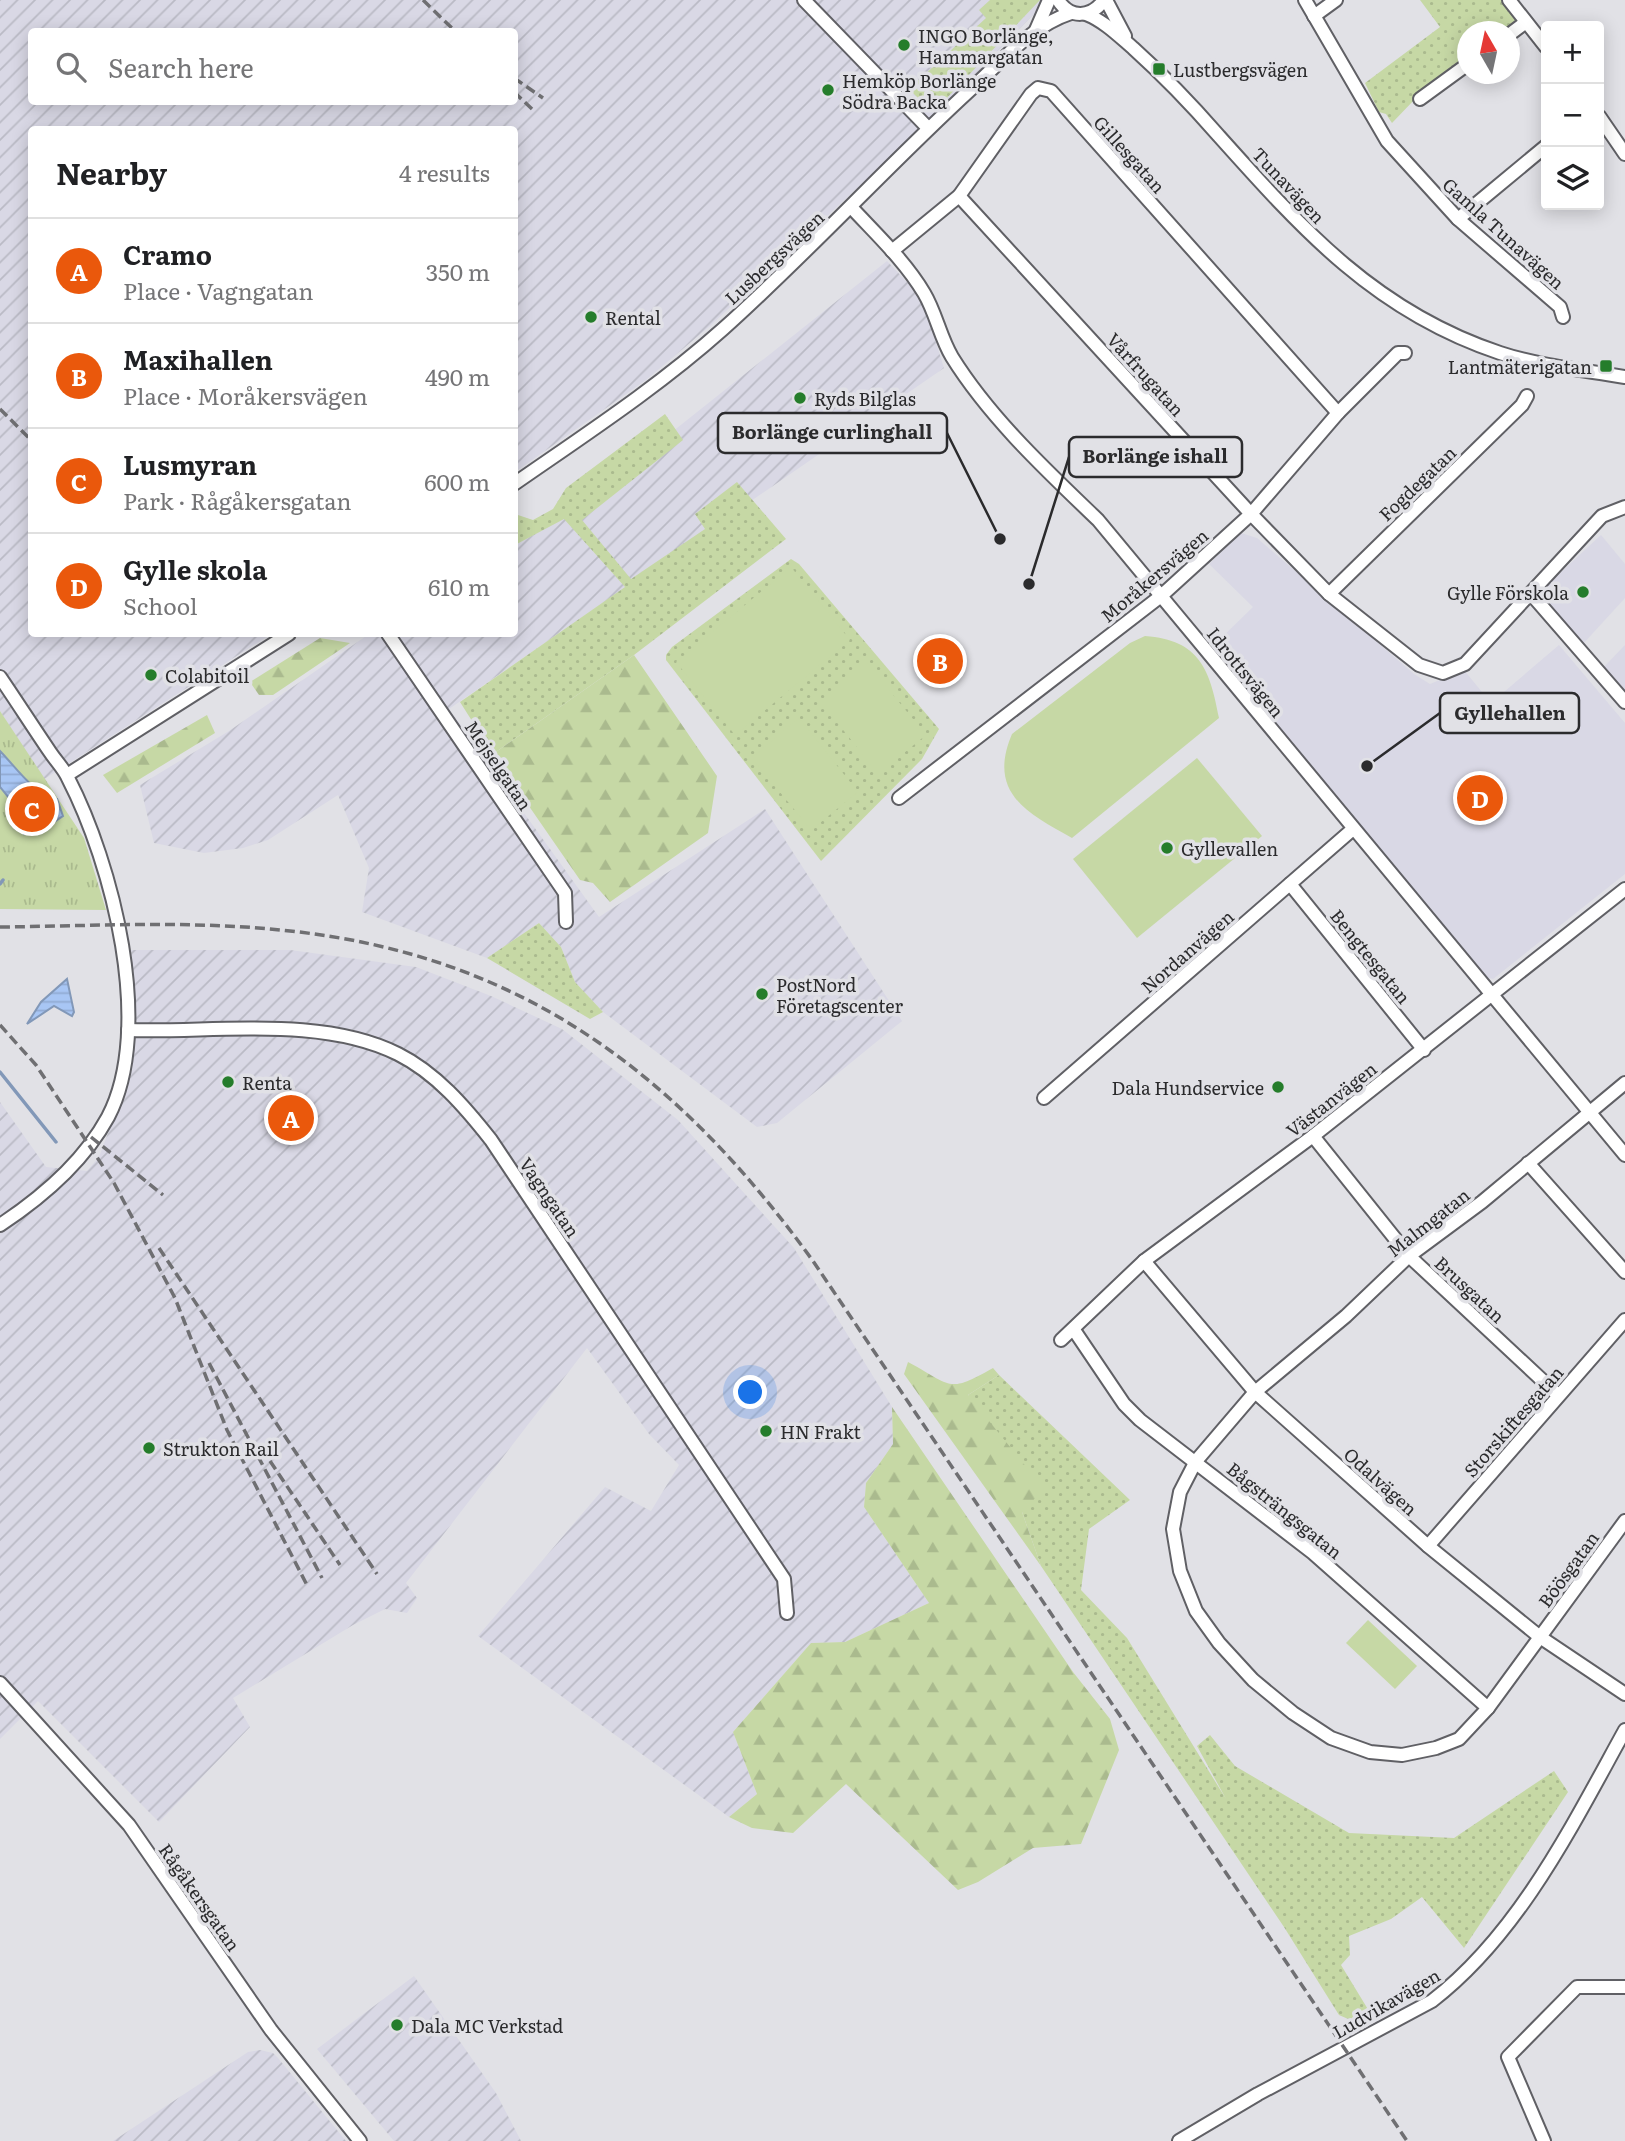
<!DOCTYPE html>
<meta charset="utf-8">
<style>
body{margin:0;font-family:Literata,serif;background:#f2f2f2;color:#202124}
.controls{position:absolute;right:21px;top:21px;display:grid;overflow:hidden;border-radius:7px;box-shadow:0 4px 18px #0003}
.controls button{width:63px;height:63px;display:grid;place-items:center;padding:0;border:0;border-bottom:2px solid #e0e0e0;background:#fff;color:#202124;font:35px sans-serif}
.compass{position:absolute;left:1457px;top:21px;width:63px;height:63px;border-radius:50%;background:#fff;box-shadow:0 4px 18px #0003;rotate:351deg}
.you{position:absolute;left:751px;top:1393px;width:24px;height:24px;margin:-18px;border:5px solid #fff;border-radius:50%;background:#1a73e8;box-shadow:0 0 0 10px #1a73e833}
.badge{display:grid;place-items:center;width:46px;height:46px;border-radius:50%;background:#ea580c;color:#fff;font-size:23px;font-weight:700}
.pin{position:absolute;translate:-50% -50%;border:4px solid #fff;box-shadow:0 2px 7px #0006}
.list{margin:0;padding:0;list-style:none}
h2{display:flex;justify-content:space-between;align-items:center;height:91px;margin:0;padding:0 28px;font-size:30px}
h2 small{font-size:23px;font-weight:400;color:#757577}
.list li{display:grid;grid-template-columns:46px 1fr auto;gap:21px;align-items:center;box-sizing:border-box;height:105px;padding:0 28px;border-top:2px solid #e0e0e0}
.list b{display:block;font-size:26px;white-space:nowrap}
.list p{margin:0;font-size:23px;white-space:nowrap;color:#757577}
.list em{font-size:23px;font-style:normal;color:#757577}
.icon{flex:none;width:38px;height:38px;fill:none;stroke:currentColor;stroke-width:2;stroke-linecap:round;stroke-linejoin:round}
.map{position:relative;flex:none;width:1625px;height:2141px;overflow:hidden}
.search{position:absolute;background:#fff;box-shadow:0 4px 18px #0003;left:28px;top:28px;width:490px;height:77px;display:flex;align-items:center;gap:18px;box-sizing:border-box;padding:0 24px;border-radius:7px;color:#757577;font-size:26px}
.panel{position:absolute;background:#fff;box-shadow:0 4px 18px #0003;left:28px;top:126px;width:490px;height:511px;border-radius:7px}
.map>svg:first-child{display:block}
.built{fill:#d9d8e5}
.industrial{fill:url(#industrial-furrows);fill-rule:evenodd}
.grass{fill:url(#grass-dots)}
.forest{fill:url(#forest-firs)}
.park{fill:url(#park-tufts)}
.garden{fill:#c6d8a5}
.water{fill:url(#water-rules);stroke:#8298b8;stroke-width:2}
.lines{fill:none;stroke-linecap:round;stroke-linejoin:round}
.stream{stroke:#8298b8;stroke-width:3.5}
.minor-casing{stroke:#606065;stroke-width:16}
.minor{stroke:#fff;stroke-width:12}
.rail{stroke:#6f6f72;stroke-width:3.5;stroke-dasharray:10 5;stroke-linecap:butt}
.poi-dot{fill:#257d2b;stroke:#e1e1e6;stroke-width:2.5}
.labels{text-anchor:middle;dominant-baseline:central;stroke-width:7;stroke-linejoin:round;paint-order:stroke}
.poi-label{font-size:18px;fill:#2b2b2d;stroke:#e1e1e6;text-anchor:start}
.street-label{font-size:18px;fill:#2b2b2d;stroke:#e1e1e6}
.leader{fill:none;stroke:#2b2b2d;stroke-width:2.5}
.callout-dot{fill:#2b2b2d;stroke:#e1e1e6;stroke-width:2.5}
.callout{fill:#e1e1e6;stroke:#2b2b2d;stroke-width:2.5}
.callout-label{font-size:19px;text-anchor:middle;font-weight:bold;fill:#2b2b2d}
</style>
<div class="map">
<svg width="1625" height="2141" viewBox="0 0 1625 2141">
<defs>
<pattern id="industrial-furrows" width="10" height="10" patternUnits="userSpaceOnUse" patternTransform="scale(1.75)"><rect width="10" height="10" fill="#d9d8e5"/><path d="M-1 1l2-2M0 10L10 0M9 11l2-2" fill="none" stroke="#babac5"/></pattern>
<pattern id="grass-dots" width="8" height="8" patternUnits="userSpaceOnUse" patternTransform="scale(1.75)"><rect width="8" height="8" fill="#c6d8a5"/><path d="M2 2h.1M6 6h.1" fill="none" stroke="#aaba8e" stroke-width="1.8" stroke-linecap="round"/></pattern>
<pattern id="forest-firs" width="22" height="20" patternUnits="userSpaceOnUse" patternTransform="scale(1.75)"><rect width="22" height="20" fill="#c6d8a5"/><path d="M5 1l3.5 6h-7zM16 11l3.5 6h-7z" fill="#aaba8e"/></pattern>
<pattern id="park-tufts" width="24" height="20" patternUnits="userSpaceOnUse" patternTransform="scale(1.75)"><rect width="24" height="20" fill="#c6d8a5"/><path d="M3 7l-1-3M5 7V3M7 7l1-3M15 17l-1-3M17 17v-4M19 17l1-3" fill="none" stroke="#aaba8e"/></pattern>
<pattern id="water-rules" width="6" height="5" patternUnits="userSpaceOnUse" patternTransform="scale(1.75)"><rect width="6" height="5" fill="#a8c6f4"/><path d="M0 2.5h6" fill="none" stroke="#91aad2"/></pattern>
</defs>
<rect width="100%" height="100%" fill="#e1e1e6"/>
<g class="built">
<path d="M1241 533 1257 538 1414 674 1430 684 1464 670 1491 703 1559 645 1625 723V874L1493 979 1485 977 1215 655 1217 642 1253 607 1209 564Z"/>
<path d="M1601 535 1625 564V598L1582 645 1540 596 1543 589Z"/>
<path d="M1625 645V692L1604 667Z"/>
</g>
<g class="industrial">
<path d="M0 0H1043L1037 11 934 116 710 326 646 380 515 472 514 130H32V634H271L43 780 0 711ZM32 32H514V102H32Z"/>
<path d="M887 261 922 298 944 368 449 709 599 917 765 809 902 1021 777 1123 757 1127 603 1012 575 982 561 947 539 923 487 958 362 912 369 868 338 795 268 840 243 848 204 853 154 843 140 785 229 731 369 634H514L515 545 564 518Z"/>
<path d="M131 950H290L416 967 491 996 562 1029 678 1120 794 1248 892 1407 893 1444 866 1483 864 1507 929 1603 845 1642 811 1643 733 1732 757 1794 729 1817 478 1636 605 1487 651 1511 679 1465 649 1434 587 1348 406 1583 417 1598 407 1613 385 1609 353 1625 233 1698 250 1727 159 1822 38 1701 0 1739V1102L46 1167 87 1171 99 1157 128 1080 136 1018Z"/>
<path d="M414 1976 496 2093 521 2141H394L317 2049Z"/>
<path d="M260 2050 273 2053 278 2058 346 2141H113L248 2052Z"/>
</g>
<g class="grass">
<path d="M990 0H1040L945 100 933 106 923 103 909 89 986 18 979 10Z"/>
<path d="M1420 0H1502L1519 21 1505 31 1468 32 1467 60 1416 98 1392 123 1386 114 1379 112 1365 83 1440 27Z"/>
<path d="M665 414 683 440 582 520 631 579 705 529 695 514 737 482 786 539 634 655 493 754 460 702 625 587 564 519 515 545V514L533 520 553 509 566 488Z"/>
<path d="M791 559 799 564 939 729 922 759 821 861 666 660V655L672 647Z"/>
<path d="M539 923 561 947 575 982 603 1012 590 1019 487 958Z"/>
<path d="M999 1375 1130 1500 1089 1529 1081 1590 1127 1638 1226 1799 1197 1746 1210 1735 1235 1766 1349 1833 1454 1838 1554 1771 1568 1792 1464 1948 1422 1897 1391 1919 1349 1936 1350 1955 1341 1965 1369 2011C1357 2020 1353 2022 1339 2015L1284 1927 1041 1566 1022 1512 968 1395Z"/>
</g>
<g class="forest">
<path d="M320 638 350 643 273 695H259L250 682Z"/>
<path d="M634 655 717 776 708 833 610 902 593 883 580 880 493 754Z"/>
<path d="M207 715 215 733 117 793 103 775Z"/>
<path d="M908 1362C953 1386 947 1394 993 1368L999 1375 968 1395 1044 1489 1022 1512 1041 1566 904 1374Z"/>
<path d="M892 1407 1073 1672 1110 1719 1119 1750 1081 1844 1033 1848 978 1882 958 1890 846 1784 793 1833 752 1828 729 1817 757 1794 733 1732 811 1643 845 1642 929 1603 864 1507 866 1483 893 1444Z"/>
</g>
<path class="park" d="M0 711 84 838 106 910 0 909Z"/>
<g class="garden">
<path d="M791 567 850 640 735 735 676 662Z"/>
<path d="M1145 636C1200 640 1210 670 1219 718L1072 838C1027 813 987 793 1012 734L1130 643Z"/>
<path d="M867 663 926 735 878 774 821 702Z"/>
<path d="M799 718 858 792 811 830 752 758Z"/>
<path d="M1197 758 1262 836 1137 938 1073 859Z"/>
<path d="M1368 1620 1417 1666 1395 1689 1346 1643Z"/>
</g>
<g class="water">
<path d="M0 751C14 765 36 797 57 799L63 816 40 831 24 834 14 804 0 787Z"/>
<path d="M67 979 74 1012 72 1016 54 1006 27 1024 41 1002Z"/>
</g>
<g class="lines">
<g class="stream">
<path d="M0 884 3 880"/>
<path d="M0 1072 56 1142"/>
</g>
<defs>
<g id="minor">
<path d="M804 0 928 128"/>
<path d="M1058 0C1070 19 1091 18 1104 0"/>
<path d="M1106 0 1125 36"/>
<path d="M1305 0 1387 141 1458 219 1560 307 1563 317"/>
<path d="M1509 0 1546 47"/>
<path d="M1086 14C1104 21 1119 36 1133 48 1164 76 1191 104 1218 135 1303 230 1376 312 1500 353 1539 366 1584 370 1625 377"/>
<path d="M1314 16 1336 0"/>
<path d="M1036 30 1049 0"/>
<path d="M1510 34 1526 22"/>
<path d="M1420 99 1468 64"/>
<path d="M1599 116 1625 154"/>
<path d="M959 196 1251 514 1329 594 1419 665 1443 673 1465 664 1602 516 1625 507"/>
<path d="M851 207C876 234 905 261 924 293 936 313 940 337 952 357 990 418 1046 470 1098 520L1625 1155"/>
<path d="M1458 219 1546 146"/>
<path d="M892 251 959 196 1031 94 1038 88 1051 91 1338 413"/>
<path d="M514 484C586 434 658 387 723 329 809 252 886 167 971 89 1002 61 1031 26 1071 13"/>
<path d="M1329 594 1522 405 1527 396"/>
<path d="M1532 595 1625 702"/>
<path d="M388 634 565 893 566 922"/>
<path d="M0 677C17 702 33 727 50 752 56 761 64 769 68 778 112 863 155 1027 108 1117 84 1161 41 1198 0 1225"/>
<path d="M67 775 289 634"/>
<path d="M899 798 1161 596 1251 514 1338 413 1398 353H1405"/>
<path d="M1290 884 1424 1050"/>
<path d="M128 1030C212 1033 320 1015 398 1054 436 1073 465 1107 491 1140L784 1579 787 1613"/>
<path d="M1625 1083 1482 1202 1409 1256 1346 1316 1255 1392 1196 1461 1180 1492 1173 1529 1180 1571 1196 1611 1219 1643 1253 1680 1293 1713 1331 1738 1370 1752 1402 1755 1436 1748 1459 1739 1488 1708 1625 1521"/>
<path d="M1044 1098 1353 829"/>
<path d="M1313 1136 1409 1256 1558 1395"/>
<path d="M1528 1163 1625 1272"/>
<path d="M1144 1261 1255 1392 1428 1546 1540 1637 1625 1694"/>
<path d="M1074 1330 1124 1404 1140 1420 1313 1553 1488 1708"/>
<path d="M1061 1340 1144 1261 1313 1136 1625 889"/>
<path d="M1428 1546 1625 1320"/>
<path d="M0 1683 129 1825 271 2030 360 2141"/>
<path d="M1179 2141 1258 2094 1432 2001C1519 1934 1572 1826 1625 1730"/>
<path d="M1544 2141 1508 2057 1577 1987H1625"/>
</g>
</defs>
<use href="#minor" class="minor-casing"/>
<use href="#minor" class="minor"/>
<g class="rail">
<path d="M423 0 456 32"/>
<path d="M514 78 543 98"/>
<path d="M514 92 532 109"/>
<path d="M0 409 32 441"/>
<path d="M0 927C96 926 194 920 290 931 524 956 679 1076 813 1261L1407 2141"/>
<path d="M0 1025 36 1065 114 1183 175 1298 227 1430 308 1587"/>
<path d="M91 1137 163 1195"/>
<path d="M159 1248 377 1574"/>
<path d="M209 1363 322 1578"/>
<path d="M270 1461 340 1565"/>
</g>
</g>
<g class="poi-dot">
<circle cx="904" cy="45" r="7"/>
<rect x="1152" y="62" width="14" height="14" rx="3.5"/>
<circle cx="828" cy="90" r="7"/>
<circle cx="591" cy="317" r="7"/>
<rect x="1599" y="359" width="14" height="14" rx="3.5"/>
<circle cx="800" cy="398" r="7"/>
<circle cx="1583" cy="592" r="7"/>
<circle cx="151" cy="675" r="7"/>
<circle cx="1167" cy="848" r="7"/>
<circle cx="762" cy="994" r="7"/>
<circle cx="228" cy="1082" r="7"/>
<circle cx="1278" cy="1087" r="7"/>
<circle cx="766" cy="1431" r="7"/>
<circle cx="149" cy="1448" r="7"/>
<circle cx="397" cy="2025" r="7"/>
</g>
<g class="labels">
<g class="poi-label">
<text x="918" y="35">INGO Borlänge,<tspan x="918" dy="21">Hammargatan</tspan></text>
<text x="1173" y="69">Lustbergsvägen</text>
<text x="842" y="80">Hemköp Borlänge<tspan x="842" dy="21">Södra Backa</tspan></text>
<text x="605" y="317">Rental</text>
<text x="1592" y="366" text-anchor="end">Lantmäterigatan</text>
<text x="814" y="398">Ryds Bilglas</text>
<text x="1569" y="592" text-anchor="end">Gylle Förskola</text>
<text x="165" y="675">Colabitoil</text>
<text x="1181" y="848">Gyllevallen</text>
<text x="776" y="984">PostNord<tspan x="776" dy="21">Företagscenter</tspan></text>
<text x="242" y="1082">Renta</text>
<text x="1264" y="1087" text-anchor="end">Dala Hundservice</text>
<text x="780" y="1431">HN Frakt</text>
<text x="163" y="1448">Strukton Rail</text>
<text x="411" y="2025">Dala MC Verkstad</text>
</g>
<g class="street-label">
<text transform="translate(1130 154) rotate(48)">Gillesgatan</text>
<text transform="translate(1289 185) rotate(47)">Tunavägen</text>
<text transform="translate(1504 233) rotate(42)">Gamla Tunavägen</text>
<text transform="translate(774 257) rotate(-43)">Lusbergsvägen</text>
<text transform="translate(1146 374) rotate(48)">Vårfrugatan</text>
<text transform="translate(1417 483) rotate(-44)">Fogdegatan</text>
<text transform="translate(1154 575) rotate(-40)">Moråkersvägen</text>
<text transform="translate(1246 672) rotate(51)">Idrottsvägen</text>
<text transform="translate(499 765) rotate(56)">Mejselgatan</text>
<text transform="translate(1187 951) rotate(-41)">Nordanvägen</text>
<text transform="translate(1371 956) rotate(51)">Bengtesgatan</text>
<text transform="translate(1331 1099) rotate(-38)">Västanvägen</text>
<text transform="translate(550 1197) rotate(56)">Vagngatan</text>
<text transform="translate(1428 1222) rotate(-38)">Malmgatan</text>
<text transform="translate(1470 1289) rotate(43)">Brusgatan</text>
<text transform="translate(1513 1421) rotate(-49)">Storskiftesgatan</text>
<text transform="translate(1381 1481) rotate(42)">Odalvägen</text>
<text transform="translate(1285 1510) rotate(39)">Bågsträngsgatan</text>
<text transform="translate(1568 1569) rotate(-54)">Böösgatan</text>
<text transform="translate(200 1897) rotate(55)">Rågåkersgatan</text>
<text transform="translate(1386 2003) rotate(-30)">Ludvikavägen</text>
</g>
</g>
<path class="leader" d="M1000 539L947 433M1029 584L1069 457M1367 766L1440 713"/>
<g class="callout-dot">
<circle cx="1000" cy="539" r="7"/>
<circle cx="1029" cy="584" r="7"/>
<circle cx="1367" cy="766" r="7"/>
</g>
<g class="callout">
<rect x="718" y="413" width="229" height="40" rx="7"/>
<rect x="1069" y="437" width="173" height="40" rx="7"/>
<rect x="1440" y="693" width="139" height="40" rx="7"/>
</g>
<g class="callout-label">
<text x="832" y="439">Borlänge curlinghall</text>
<text x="1155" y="463">Borlänge ishall</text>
<text x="1510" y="720">Gyllehallen</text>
</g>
</svg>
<div class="controls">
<button>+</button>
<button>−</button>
<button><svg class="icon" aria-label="layers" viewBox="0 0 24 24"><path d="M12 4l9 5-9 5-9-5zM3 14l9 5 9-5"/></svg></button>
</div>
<svg class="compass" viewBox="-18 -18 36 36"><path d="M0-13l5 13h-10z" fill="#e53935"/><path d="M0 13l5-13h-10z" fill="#757577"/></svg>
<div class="you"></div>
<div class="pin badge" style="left:291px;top:1118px">A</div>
<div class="pin badge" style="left:940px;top:661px">B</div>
<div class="pin badge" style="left:32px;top:809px">C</div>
<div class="pin badge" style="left:1480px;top:798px">D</div>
<div class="search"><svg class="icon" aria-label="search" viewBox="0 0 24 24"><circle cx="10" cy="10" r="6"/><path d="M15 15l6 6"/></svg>Search here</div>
<section class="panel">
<h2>Nearby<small>4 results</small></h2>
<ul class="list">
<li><span class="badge">A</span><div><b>Cramo</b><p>Place · Vagngatan</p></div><em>350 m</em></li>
<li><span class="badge">B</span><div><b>Maxihallen</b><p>Place · Moråkersvägen</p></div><em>490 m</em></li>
<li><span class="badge">C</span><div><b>Lusmyran</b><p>Park · Rågåkersgatan</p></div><em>600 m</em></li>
<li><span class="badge">D</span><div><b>Gylle skola</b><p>School</p></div><em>610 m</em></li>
</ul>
</section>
</div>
